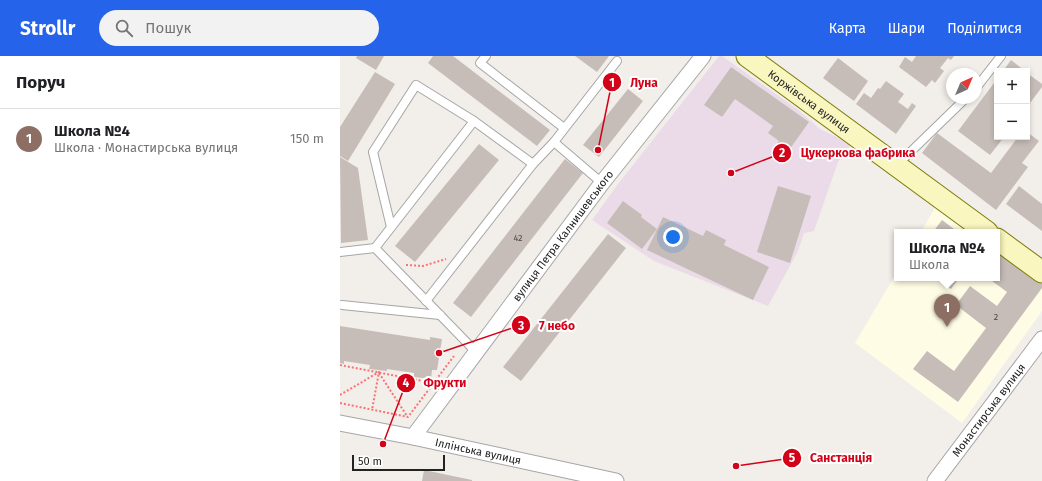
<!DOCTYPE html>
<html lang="uk">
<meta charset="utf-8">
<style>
body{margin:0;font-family:"Fira Sans",sans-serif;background:#f2f2f2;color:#202124}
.controls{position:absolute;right:12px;top:12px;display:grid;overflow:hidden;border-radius:0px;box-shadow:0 2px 6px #0003}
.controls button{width:36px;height:36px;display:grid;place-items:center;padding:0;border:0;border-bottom:1px solid #e0e0e0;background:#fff;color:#202124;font:20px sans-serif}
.compass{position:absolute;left:606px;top:12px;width:36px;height:36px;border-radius:50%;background:#fff;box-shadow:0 2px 6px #0003;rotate:44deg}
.scale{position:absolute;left:12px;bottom:10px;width:93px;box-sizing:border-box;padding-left:4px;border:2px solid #222;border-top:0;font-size:11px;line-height:14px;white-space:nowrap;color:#222;-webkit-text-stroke:3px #fff;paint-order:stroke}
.you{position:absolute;left:333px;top:181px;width:14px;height:14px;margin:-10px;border:3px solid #fff;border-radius:50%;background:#1a73e8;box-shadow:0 0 0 6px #1a73e833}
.badge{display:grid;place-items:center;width:26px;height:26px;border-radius:50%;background:#2563eb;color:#fff;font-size:13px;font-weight:700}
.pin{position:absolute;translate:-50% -33px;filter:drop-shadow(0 1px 2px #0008)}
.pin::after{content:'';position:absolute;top:21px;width:14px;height:12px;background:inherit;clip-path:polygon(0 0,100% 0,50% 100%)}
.popup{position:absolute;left:554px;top:173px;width:106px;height:52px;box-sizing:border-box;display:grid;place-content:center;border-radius:0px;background:#fff;filter:drop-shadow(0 1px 3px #0005);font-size:13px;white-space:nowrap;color:#757577}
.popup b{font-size:15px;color:#202124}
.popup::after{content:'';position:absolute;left:50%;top:100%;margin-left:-8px;border:8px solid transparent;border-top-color:#fff}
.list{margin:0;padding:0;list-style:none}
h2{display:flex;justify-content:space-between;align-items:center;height:52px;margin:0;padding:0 16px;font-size:17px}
h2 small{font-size:13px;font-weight:400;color:#757577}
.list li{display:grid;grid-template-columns:26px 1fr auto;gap:12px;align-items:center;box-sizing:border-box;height:60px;padding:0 16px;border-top:1px solid #e0e0e0}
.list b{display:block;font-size:15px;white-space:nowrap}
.list p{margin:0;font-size:13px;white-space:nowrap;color:#757577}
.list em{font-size:13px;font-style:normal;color:#757577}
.icon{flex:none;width:22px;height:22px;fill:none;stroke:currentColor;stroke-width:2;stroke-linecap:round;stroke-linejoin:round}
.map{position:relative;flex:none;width:702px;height:425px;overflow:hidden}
header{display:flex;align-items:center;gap:24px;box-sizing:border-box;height:56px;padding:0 20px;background:#2563eb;color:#fff}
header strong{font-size:19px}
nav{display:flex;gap:22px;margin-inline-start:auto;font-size:14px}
.search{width:280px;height:36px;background:#f2f2f2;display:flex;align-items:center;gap:10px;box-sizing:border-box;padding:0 14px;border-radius:22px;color:#757577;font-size:15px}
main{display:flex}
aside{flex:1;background:#fff}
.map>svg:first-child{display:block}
.industrial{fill:#ebdbe9}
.education{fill:#fffce5}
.building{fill:#c7bdb8}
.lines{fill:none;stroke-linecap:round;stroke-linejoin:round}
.lane-casing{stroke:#a6a6a6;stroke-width:10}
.street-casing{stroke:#a6a6a6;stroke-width:17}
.secondary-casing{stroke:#7b7c06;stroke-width:23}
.path{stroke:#f97374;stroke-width:2;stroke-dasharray:2 2;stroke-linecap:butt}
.lane{stroke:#fff;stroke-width:8}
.street{stroke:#fff;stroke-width:15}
.secondary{stroke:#f9f6bf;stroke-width:21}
.labels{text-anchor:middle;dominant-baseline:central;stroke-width:4;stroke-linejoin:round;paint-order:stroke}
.number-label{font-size:9px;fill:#4b4948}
.street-label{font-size:11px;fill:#222;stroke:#fff}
.leader{fill:none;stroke:#d20218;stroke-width:1.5}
.callout-dot{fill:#d20218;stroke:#fff;stroke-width:1.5}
.mark-label{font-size:12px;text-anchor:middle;font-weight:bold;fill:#fff}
.callout-label{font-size:12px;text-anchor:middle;font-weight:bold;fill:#d20218;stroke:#fff;stroke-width:4;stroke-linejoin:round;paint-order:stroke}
</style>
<header>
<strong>Strollr</strong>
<div class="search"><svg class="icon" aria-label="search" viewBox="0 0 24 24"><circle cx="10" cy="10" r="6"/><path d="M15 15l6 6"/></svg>Пошук</div>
<nav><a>Карта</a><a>Шари</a><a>Поділитися</a></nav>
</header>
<main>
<aside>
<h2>Поруч<small></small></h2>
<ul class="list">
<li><span class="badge" style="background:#8d6e63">1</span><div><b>Школа №4</b><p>Школа · Монастирська вулиця</p></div><em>150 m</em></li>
</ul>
</aside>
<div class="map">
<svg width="702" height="425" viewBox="0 0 702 425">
<rect width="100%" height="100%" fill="#f2eee9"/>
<path class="industrial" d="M379 0H382L457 53 480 73 511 88 498 106 474 175 464 177 458 195 428 250 314 205 252 164 278 128Z"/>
<g class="education">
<path d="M597 148 635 176H581Z"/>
<path d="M657 192 702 225V255L622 367 515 287 557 216V222H657Z"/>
</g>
<g class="building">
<path d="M17 0H44L36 14 16 2Z"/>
<path d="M93 0H113L210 74 197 90 88 7Z"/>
<path d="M235 0H269L257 16Z"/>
<path d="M576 0H614L611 4 608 2 600 12 604 15 595 27 592 24 586 31 559 11 565 1 572 6Z"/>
<path d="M498 2 528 25 514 45 483 22Z"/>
<path d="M671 4 685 15H663Z"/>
<path d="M391 11 469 66 442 104 431 96 439 85 428 77 433 70 395 43 382 61 364 49Z"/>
<path d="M35 16 55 28 8 105 0 100V71Z"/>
<path d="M687 17 702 28V31L687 51Z"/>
<path d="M657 23V81H664L650 99 618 75Z"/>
<path d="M546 25 564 38 558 46 568 53 572 47 576 50 556 78 516 48 524 37 531 42 538 32 540 33Z"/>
<path d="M288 33 303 45 259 101 243 89Z"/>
<path d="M687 76 699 85 682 107 688 111 656 154 582 97 597 77 651 117 678 81H687Z"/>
<path d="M139 88 159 104 75 206 55 190Z"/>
<path d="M0 101 18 112 28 184 1 187Z"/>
<path d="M225 103 243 117 131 261 113 247Z"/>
<path d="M438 130 471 140 450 207 417 196Z"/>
<path d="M679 130 702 148V175L666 148Z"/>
<path d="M283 145 302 159 301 161 317 173 302 193 267 167Z"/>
<path d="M323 161 363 180 366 174 386 184 384 189 429 211 413 244 307 194Z"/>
<path d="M602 164 618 176H593Z"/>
<path d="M268 178 286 192 181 325 163 311Z"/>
<path d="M658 195 702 228V232L618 346 573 313 587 295 614 315 646 272 616 249 630 230 657 250 667 236 648 222H657Z"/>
<path d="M597 222H619L611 233Z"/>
<path d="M0 270 90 284V281L102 283 97 314H92L91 323 74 321V317L47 313V315L29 313 30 309 4 305V308L0 307Z"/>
<path d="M84 414 132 424V425H82Z"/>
</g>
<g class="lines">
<defs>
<g id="lane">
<path d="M146 0 140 7 224 72"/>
<path d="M636 32 661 0"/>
<path d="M214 86 277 5"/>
<path d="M557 109 626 42"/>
<path d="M51 171 33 96 76 29 134 65 193 108 214 86 262 127"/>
<path d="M35 192 136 296"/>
<path d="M0 196 35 192 134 65"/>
<path d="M86 245 193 108"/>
<path d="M2 249 100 259"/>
</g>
<g id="street">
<path id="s1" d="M0 367 73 381 276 425"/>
<path id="s2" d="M73 381 262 127 363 0"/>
<path id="s3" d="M595 425 702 283"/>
</g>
<g id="secondary">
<path id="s4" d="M407 0 647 176"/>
<path d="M657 183 702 216"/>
</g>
</defs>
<use href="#lane" class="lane-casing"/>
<use href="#street" class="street-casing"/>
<use href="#secondary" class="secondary-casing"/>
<g class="path">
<path d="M66 209 83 210 106 203"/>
<path d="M0 309 93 327"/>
<path d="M39 317 67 360"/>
<path d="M0 339 39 316 32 354"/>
<path d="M0 347 68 361 114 300"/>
</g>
<use href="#lane" class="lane"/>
<use href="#street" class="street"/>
<use href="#secondary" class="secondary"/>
</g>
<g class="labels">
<g class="number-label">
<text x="178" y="182">42</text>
<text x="656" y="261">2</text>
</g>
<g class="street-label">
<text stroke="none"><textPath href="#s4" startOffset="77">Коржівська вулиця</textPath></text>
<text stroke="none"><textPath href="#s2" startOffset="251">вулиця Петра Калнишевського</textPath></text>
<text stroke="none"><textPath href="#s3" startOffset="89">Монастирська вулиця</textPath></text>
<text stroke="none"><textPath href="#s1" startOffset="141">Іллінська вулиця</textPath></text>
</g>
</g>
<path class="leader" d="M258 94L272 26M391 117L442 97M99 297L181 269M43 388L66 327M396 410L452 402"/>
<g class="callout-dot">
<circle cx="258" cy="94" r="4"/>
<circle cx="391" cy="117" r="4"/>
<circle cx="99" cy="297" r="4"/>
<circle cx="43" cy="388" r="4"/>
<circle cx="396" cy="410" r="4"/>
<circle cx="272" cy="26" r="10"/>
<circle cx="442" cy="97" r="10"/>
<circle cx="181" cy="269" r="10"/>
<circle cx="66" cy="327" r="10"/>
<circle cx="452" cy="402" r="10"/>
</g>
<g class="mark-label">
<text x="272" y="31">1</text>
<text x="442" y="101">2</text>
<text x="181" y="274">3</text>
<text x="66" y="331">4</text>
<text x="452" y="406">5</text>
</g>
<g class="callout-label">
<text x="304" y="31">Луна</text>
<text x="518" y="101">Цукеркова фабрика</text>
<text x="217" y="274">7 небо</text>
<text x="105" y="331">Фрукти</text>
<text x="501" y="406">Санстанція</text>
</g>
</svg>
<div class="controls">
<button>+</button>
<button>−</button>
</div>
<svg class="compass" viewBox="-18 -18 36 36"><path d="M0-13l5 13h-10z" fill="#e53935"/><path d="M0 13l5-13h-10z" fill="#757577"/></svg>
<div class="scale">50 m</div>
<div class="you"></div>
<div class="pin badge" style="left:607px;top:271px;background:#8d6e63">1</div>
<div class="popup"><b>Школа №4</b>Школа</div>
</div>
</main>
